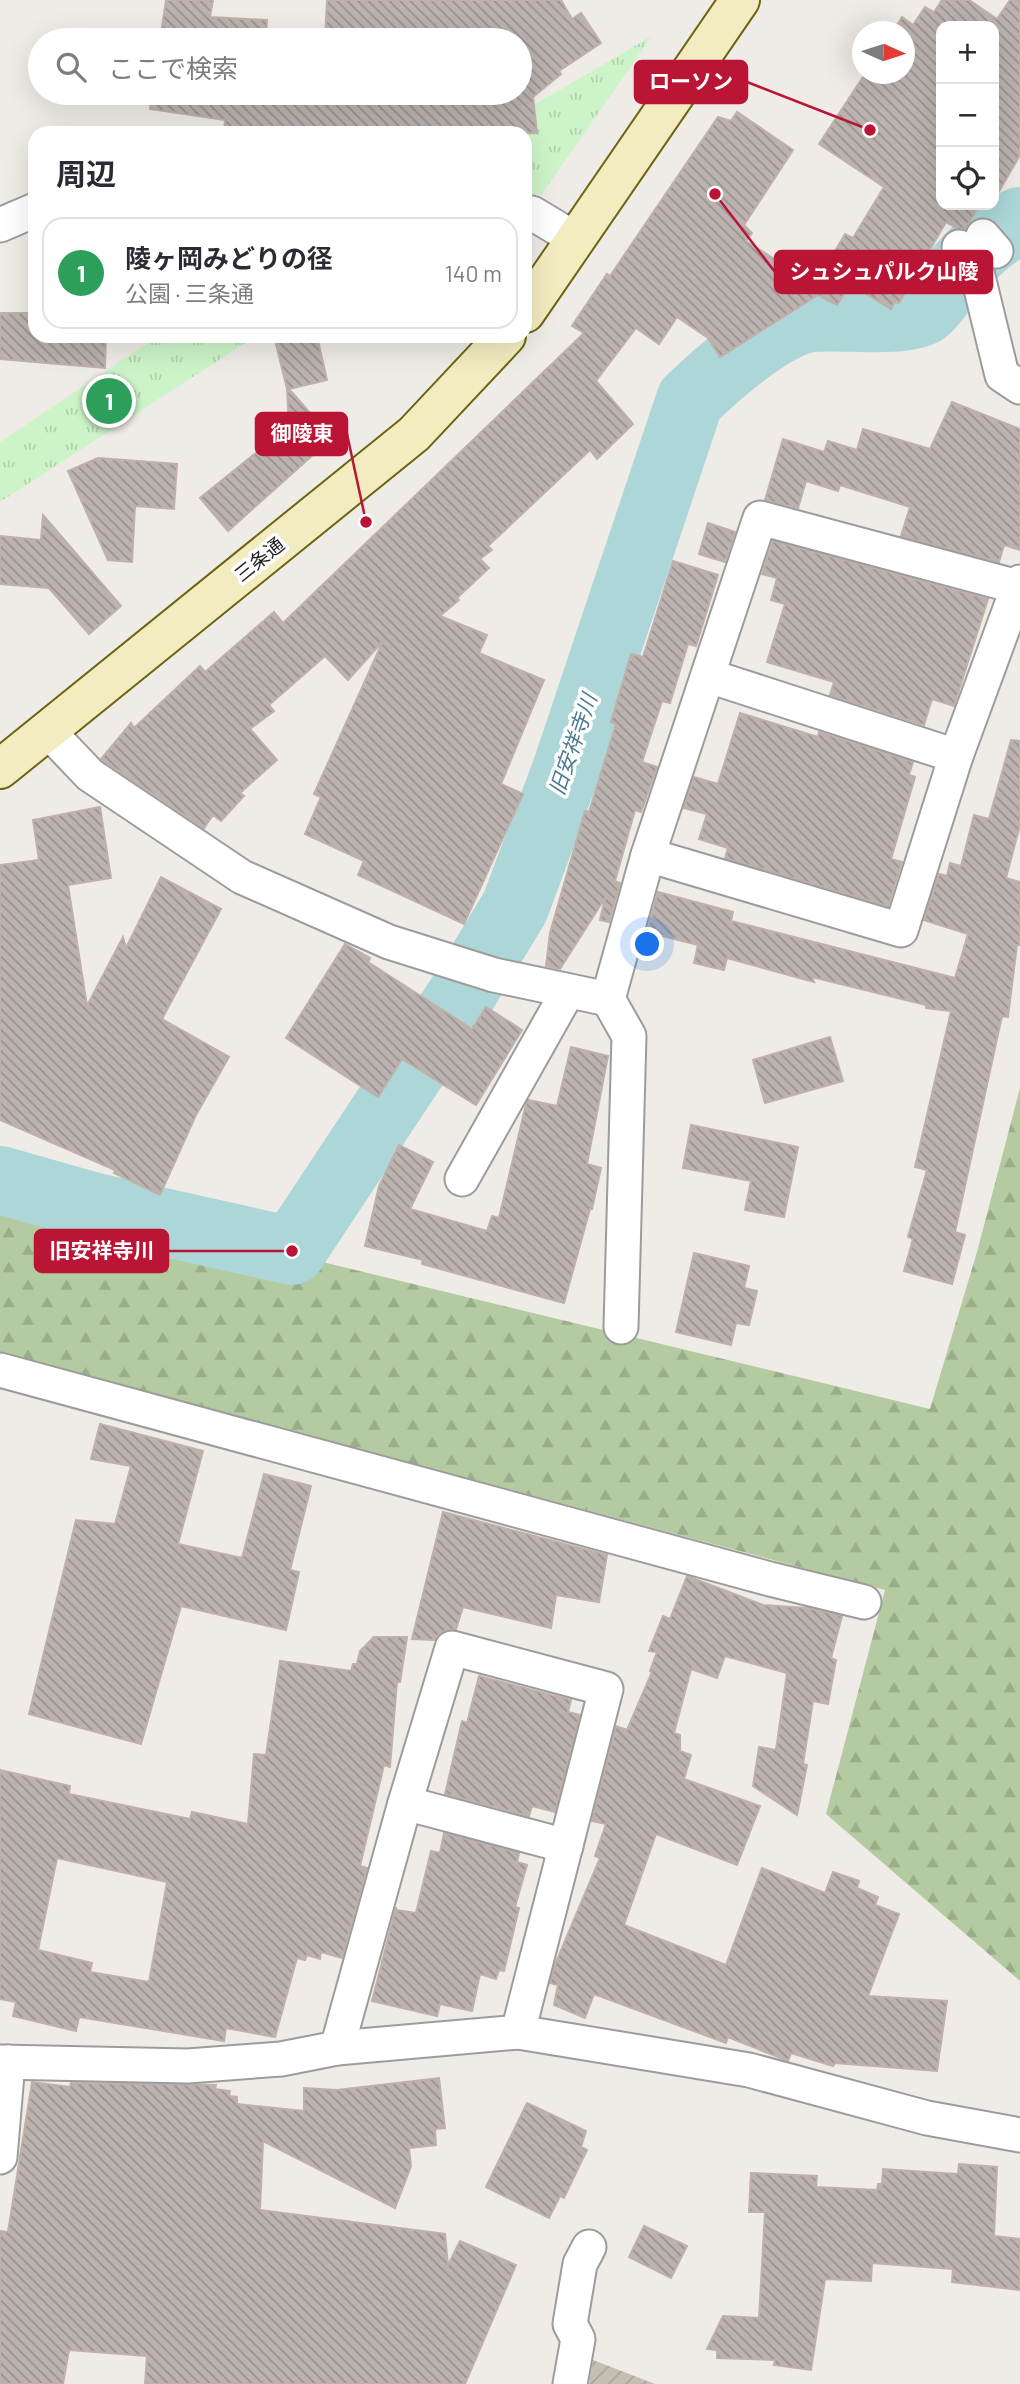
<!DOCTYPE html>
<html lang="ja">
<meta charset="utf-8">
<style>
body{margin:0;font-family:Barlow,"Noto Sans JP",sans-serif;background:#f7f7f7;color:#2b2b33}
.controls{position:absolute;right:21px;top:21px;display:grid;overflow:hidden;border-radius:14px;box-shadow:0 7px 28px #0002}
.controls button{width:63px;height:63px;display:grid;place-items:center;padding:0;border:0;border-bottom:2px solid #e1e1e2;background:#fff;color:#2b2b33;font:35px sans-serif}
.compass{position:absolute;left:852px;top:21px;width:63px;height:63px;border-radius:50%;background:#fff;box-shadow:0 7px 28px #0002;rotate:93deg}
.you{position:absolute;left:648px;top:945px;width:24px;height:24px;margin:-18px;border:5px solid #fff;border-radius:50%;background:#1a73e8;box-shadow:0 0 0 10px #1a73e833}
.badge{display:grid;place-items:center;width:46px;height:46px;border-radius:50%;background:#111827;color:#fff;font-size:23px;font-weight:700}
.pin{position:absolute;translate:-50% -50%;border:4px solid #fff;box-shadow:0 2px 7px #0006}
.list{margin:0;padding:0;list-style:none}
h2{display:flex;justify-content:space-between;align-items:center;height:91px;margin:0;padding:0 28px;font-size:30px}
h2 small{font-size:23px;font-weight:400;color:#7c7c81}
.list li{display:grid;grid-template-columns:46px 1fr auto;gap:21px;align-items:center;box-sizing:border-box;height:112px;margin:0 14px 14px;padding:0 14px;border:2px solid #e1e1e2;border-radius:21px}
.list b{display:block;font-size:26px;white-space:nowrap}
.list p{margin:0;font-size:23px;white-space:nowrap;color:#7c7c81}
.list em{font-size:23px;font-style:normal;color:#7c7c81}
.icon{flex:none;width:38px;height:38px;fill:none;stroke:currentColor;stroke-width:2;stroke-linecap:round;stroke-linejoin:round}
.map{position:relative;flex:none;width:1020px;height:2384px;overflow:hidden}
.search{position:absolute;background:#fff;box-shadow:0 7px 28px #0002;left:28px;top:28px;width:504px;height:77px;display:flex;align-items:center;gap:18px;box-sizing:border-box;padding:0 24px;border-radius:38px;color:#7c7c81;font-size:26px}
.panel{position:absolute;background:#fff;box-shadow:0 7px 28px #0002;left:28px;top:126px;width:504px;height:217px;border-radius:21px}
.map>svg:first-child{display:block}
.construction{fill:url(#construction-furrows)}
.forest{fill:url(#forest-firs)}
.park{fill:url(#park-tufts)}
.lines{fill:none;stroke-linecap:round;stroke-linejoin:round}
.river{stroke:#acd6d8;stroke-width:68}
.building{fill:url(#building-back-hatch);stroke:#bfb0aa;stroke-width:2;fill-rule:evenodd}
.street-casing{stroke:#9c9c9c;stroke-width:37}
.secondary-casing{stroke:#6c6510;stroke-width:42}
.street{stroke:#fff;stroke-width:33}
.secondary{stroke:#f3ecc0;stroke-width:38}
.labels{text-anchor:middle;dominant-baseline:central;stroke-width:7;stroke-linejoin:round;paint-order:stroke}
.street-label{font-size:19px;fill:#1f1f1f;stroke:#fff}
.water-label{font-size:21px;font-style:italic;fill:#4b7a8f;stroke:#fff}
.leader{fill:none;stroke:#ba1534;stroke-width:2.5}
.callout-dot{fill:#ba1534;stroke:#fff;stroke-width:2.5}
.callout{fill:#ba1534;stroke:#ba1534;stroke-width:2.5}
.callout-label{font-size:21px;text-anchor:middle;font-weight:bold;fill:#fff}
</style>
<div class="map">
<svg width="1020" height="2384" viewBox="0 0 1020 2384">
<defs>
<pattern id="construction-furrows" width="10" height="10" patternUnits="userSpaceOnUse" patternTransform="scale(1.75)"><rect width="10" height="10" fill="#c3c0b3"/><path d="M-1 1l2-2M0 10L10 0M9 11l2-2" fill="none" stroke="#a7a59a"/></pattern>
<pattern id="forest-firs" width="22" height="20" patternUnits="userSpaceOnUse" patternTransform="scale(1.75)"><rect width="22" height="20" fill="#b4caa0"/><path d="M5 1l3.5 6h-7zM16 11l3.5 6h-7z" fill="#9aad89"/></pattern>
<pattern id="park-tufts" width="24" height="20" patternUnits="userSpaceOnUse" patternTransform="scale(1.75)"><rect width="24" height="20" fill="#cdf4c9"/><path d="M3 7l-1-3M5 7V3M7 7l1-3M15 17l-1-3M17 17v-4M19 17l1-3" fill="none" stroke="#b0d1ac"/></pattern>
<pattern id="building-back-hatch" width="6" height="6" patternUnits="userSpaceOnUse" patternTransform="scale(1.75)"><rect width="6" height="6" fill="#bcb3b0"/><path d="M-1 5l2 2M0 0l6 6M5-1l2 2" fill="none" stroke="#98918f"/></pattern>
</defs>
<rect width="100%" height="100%" fill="#efebe7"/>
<path class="construction" d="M593 2360 655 2384H589Z"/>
<path class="forest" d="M1020 1088V1981L826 1814 885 1590 0 1353V1184L930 1409 977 1252Z"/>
<g class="park">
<path d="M652 36 542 194H525V133H495L520 113Z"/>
<path d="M158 336H256L0 502V442Z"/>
</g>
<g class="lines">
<path class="river" d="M0 1180 95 1207 292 1251 464 991 515 907 566 770 690 400C717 374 775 322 813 318 842 315 900 324 924 311 933 305 941 291 948 283 967 258 990 234 1020 221"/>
</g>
<g class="building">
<path d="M166 0H213L210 17 267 20 266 40H160Z"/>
<path d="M327 0H561L572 19 581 13 601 43 559 71 561 74 533 97 537 133H224L225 120 150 109 152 93H262V95L344 100V93H520V40H325Z"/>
<path d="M942 0H969L997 19 1010 0H1020V155L994 200V26H941V205H979L965 229 957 228 946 222 899 303 894 302 891 309 850 284 837 305 818 295 720 357 708 338 677 317 659 344 636 328 596 381 633 424 597 459 590 450 488 546 492 550 480 559 489 568 457 598 459 600 440 616 487 635 479 653 544 680 501 784 523 794 464 924 358 875 364 861 305 834 321 797 314 794 383 641 348 680 325 656 269 705 274 711 250 729 277 760 240 793 244 796 221 821 213 815 204 828 101 759 131 723 134 728 200 666 205 672 274 612 283 623 584 333 572 326 607 274 610 276 718 117 731 121 737 112 793 150 744 225 752 233 746 241 815 285 845 234 853 238 884 187 819 144 865 74H905V32H893L902 17 913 25 925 7 934 12Z"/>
<path d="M0 313H35V336H106L105 368 0 359Z"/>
<path d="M274 336H317L327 380 289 389 332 438 228 531 200 498 289 426 287 389Z"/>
<path d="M952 402 1020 429V550L1004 545 999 562 901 536 910 507 840 485 838 491 806 481 798 508 765 500 783 439 824 452 828 441 857 450 863 429 930 449Z"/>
<path d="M98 458 177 464 174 509 135 506 132 562 108 560 68 471Z"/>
<path d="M43 515 121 606 89 634 49 588 0 584V536L41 540Z"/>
<path d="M708 523 735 532 725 562 699 554Z"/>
<path d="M773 541 988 599 954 706 932 699 924 725 830 695 834 682 767 662 785 604 771 600 777 578 762 574Z"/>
<path d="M673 561 718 575 696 646 688 644 670 703 662 701 642 762 657 767 641 812 635 810 615 881 620 883 609 922 600 920 605 898 560 969 546 966 550 933 585 811 589 812 616 724 611 722 631 654 643 657Z"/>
<path d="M740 713 818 737 819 732 913 762 909 775 915 777 891 859 902 862 888 906 725 858 728 848 699 839 707 814 684 808 694 777 718 784Z"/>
<path d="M1011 740 1020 741V825L1006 878 1020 882V945H1017L1008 1017 1002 1016 955 1232 965 1235 952 1284 904 1271 913 1239 908 1237 927 1170 915 1167 951 1011 926 1008V1005L812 977 814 982 727 958 724 970 694 963 698 945 647 932 658 892 733 912 731 921 955 978 968 934 924 920 939 874 947 876 950 863 961 866 974 815 989 819Z"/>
<path d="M100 807 111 878 68 885 87 1006 123 937 126 948 161 877 221 909 162 1019 229 1057 196 1115 160 1195 114 1173 115 1170 0 1120V865L39 860 33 820Z"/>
<path d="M345 944 370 958 368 962 472 1029 486 1007 522 1030 476 1105 402 1059 378 1097 286 1038Z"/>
<path d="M830 1037 843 1081 765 1103 753 1060Z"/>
<path d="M571 1047 608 1056 587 1164 601 1168 592 1209H590L564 1303 422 1264 423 1260 365 1246 379 1186 399 1145 433 1162 410 1209 487 1231 492 1216 499 1218 526 1104 528 1100 557 1106Z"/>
<path d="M691 1125 798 1147 784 1217 745 1210 751 1181 683 1168Z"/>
<path d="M694 1253 749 1266 744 1288 757 1291 749 1325 736 1323 731 1345 676 1332Z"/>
<path d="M100 1424 203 1451 178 1544 242 1558 264 1474 311 1486 290 1570 299 1572 286 1630 181 1606 141 1744 29 1714 76 1520 115 1524 131 1466 91 1459Z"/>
<path d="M443 1512 607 1555 599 1602 556 1595 551 1628 463 1607 456 1629 447 1630 439 1634 435 1640 412 1639Z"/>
<path d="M687 1576 763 1605 808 1608 842 1616 831 1658 836 1660 828 1704 813 1701 803 1764 807 1765 797 1815 753 1786 759 1747 776 1750 787 1673 725 1656 717 1678 691 1669 674 1733 680 1735V1751L691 1755 684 1779 760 1806 737 1865 656 1834 624 1925 726 1965 762 1868 825 1893 833 1872 859 1881 857 1888 878 1897 875 1905 899 1914 868 1996 947 2001 937 2071 835 2063 833 2066 791 2053 788 2061 728 2037 726 2043 594 1994 585 2018 554 2005 558 1985 550 1983 556 1962 600 1858 595 1856 606 1824 592 1821 616 1726 627 1730 652 1672 650 1671 657 1652 649 1651 663 1616 670 1619Z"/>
<path d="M374 1637H407L400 1682H397L390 1767 384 1765 360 1866 367 1868 342 1958 321 1952 320 1959 307 1955 305 1960 297 1958 275 2037 226 2028 224 2041 79 2017 76 2031 13 2016 16 2002 0 1999V1770L70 1786 69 1794 190 1819 192 1812 248 1824 254 1754 266 1755 280 1661 351 1671 353 1664H357L360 1651ZM57 1858 167 1882 149 1982 90 1972 92 1963 38 1950Z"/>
<path d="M479 1676 571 1700 568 1712 580 1715 555 1812 532 1806 529 1816 445 1794 462 1721 467 1723Z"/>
<path d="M444 1833 519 1853 517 1862 527 1865 515 1907 519 1908 504 1971 499 1970 496 1979 480 1974 472 2011 440 2004 437 2016 372 2001 396 1907V1910L416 1913 431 1851 440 1853Z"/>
<path d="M439 2078 445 2128 435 2129 436 2145 409 2148 411 2166 395 2208 263 2141 260 2210 445 2234 448 2265 460 2241 516 2265 465 2384H145L147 2356 69 2350 63 2384H0V2231L8 2232 32 2082 70 2087 71 2083 216 2085 215 2089 230 2091 229 2096 237 2097V2104L304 2111V2088L337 2090Z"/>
<path d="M527 2103 586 2131 581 2147 587 2150 564 2198 560 2196 549 2218 486 2187Z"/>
<path d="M959 2164 997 2167 994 2236 1020 2239V2290L952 2282 953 2269 872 2263 871 2281 825 2279 811 2370 774 2365 775 2360 717 2358V2350L707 2349 723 2316 759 2318 765 2212H749L751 2173 817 2176 816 2187 877 2190 878 2184H882L883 2169 958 2174Z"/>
<path d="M644 2226 687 2246 671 2278 629 2257Z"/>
</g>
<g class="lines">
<defs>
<g id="street">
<path d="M525 212 532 213 577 240"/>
<path d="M0 225 35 210"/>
<path d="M983 236 996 251"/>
<path d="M959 247 974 260 1002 375 1020 387"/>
<path d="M709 676 956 756"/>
<path d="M47 730 90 775 242 877 389 942 494 975 608 999"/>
<path d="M648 855 901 930 956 756 1018 587 1020 589"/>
<path d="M462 1179 568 991"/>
<path d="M621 1327 629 1036 608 999 648 855 760 518 1018 587 1020 582"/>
<path d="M0 1370 770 1579 864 1602"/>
<path d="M405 1803 566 1846"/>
<path d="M337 2048 405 1803 452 1648 606 1689 518 2032"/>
<path d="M0 2062 188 2066 281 2059 337 2048 518 2032 749 2070 927 2118 1020 2135"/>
<path d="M0 2157 8 2062"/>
<path d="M570 2384 578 2339 570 2324 580 2264 589 2247"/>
</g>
<g id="secondary">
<path d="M525 313 740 0"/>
<path d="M0 769 414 434 506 336"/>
</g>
</defs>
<use href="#street" class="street-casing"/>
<use href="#secondary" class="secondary-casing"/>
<use href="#street" class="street"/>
<use href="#secondary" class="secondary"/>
</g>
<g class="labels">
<g class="street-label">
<text transform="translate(259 559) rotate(-39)">三条通</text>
</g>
<g class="water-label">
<text transform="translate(572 744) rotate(-71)">旧安祥寺川</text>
</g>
</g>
<path class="leader" d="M870 130L747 82M715 194L775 272M366 522L347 434M292 1251L168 1251"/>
<g class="callout-dot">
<circle cx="870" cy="130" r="7"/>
<circle cx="715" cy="194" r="7"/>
<circle cx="366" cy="522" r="7"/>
<circle cx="292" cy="1251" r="7"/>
</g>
<g class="callout">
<rect x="635" y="61" width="112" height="42" rx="7"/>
<rect x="775" y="251" width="217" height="42" rx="7"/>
<rect x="256" y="413" width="91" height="42" rx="7"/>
<rect x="35" y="1230" width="133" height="42" rx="7"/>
</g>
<g class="callout-label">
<text x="691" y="89">ローソン</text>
<text x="884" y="279">シュシュパルク山陵</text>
<text x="302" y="441">御陵東</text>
<text x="102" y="1258">旧安祥寺川</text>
</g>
</svg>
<div class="controls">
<button>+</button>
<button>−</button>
<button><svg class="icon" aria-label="locate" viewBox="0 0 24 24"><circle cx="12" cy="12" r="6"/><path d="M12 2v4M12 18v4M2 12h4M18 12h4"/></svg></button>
</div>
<svg class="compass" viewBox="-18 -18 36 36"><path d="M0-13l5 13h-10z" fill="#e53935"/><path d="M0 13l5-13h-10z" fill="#7c7c81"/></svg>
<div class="you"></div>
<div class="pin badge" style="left:109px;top:401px;background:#2e9e5b">1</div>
<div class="search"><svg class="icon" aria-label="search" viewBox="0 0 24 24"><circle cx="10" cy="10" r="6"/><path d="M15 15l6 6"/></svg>ここで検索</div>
<section class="panel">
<h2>周辺<small></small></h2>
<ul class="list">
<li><span class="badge" style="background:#2e9e5b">1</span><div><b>陵ヶ岡みどりの径</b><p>公園 · 三条通</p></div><em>140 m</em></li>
</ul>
</section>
</div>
